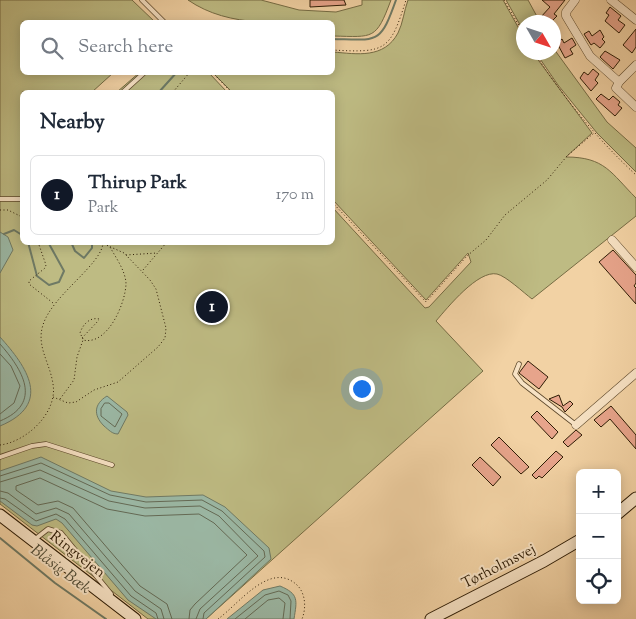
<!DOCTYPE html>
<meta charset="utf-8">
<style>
body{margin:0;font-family:"Sorts Mill Goudy",serif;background:#f2f2f3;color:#1f2937}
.controls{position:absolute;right:15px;bottom:15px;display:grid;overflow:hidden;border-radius:8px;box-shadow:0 2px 12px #0003}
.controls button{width:45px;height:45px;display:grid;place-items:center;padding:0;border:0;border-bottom:1px solid #e0e1e3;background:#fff;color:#1f2937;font:25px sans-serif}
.compass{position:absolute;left:516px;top:15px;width:45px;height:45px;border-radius:50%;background:#fff;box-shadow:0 2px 12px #0003;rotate:129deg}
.you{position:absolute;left:361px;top:388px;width:18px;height:18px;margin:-12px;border:4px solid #fff;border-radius:50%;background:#1a73e8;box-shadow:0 0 0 8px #1a73e833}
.badge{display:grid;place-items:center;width:32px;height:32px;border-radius:50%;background:#111827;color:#fff;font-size:16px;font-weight:700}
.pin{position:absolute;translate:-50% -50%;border:2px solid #fff;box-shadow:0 1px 5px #0006}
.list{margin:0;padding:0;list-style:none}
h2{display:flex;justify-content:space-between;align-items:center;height:65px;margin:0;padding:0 20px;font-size:21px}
h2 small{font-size:16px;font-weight:400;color:#747a83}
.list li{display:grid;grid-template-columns:32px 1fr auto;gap:15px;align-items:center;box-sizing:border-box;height:80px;margin:0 10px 10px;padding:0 10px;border:1px solid #e0e1e3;border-radius:8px}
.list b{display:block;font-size:19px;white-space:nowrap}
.list p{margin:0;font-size:16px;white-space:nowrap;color:#747a83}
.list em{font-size:16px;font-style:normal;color:#747a83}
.icon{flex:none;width:28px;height:28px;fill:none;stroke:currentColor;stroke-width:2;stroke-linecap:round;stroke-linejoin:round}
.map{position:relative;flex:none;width:636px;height:619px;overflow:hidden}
.search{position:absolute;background:#fff;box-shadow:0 2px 12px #0003;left:20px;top:20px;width:315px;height:55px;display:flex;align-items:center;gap:12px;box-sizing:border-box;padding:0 18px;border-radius:8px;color:#747a83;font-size:19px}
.panel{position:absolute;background:#fff;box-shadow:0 2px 12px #0003;left:20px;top:90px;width:315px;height:155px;border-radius:8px}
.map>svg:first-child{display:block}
.green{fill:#bebb83;stroke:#766c44}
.water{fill:#9bb8a5;stroke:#6f7a65}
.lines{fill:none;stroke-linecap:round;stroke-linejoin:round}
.shore{stroke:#646a55;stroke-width:1}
.stream{stroke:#6f7a65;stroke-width:2}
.building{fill:#e7a48b;stroke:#2e1c05}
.lane-casing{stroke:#5f4a2d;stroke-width:5.5}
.street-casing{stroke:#5f4a2d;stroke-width:9}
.secondary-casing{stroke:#2e1c05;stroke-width:13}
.path{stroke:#2e1c05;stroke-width:1;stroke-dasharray:1 2.5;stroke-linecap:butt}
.lane{stroke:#f7e2c4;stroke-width:4}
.street{stroke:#f7e2c4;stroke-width:8}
.secondary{stroke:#f7e2c4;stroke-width:11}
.labels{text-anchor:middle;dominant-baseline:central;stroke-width:4;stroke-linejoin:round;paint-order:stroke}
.street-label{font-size:15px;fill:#2e1c05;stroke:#f7e2c4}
.water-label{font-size:16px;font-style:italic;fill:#4f4b35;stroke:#f7e2c4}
</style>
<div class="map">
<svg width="636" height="619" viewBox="0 0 636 619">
<rect width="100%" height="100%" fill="#f2d2a4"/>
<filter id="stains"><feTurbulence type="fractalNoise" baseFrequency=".004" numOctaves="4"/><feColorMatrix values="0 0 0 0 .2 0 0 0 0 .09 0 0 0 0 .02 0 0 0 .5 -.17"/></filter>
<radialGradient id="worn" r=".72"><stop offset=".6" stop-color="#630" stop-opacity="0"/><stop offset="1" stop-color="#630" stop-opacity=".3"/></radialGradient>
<g class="green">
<path d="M0 0H132L155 22H22V72L113 73 92 92H22V242H332L333 208 425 308 429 307 471 262 468 253 426 300 333 200 332 92H232L213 73 332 72 333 52C357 54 384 59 398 33 403 23 404 11 408 0H503L523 36 524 52 533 53 592 133 566 157C605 157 611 173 636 198V216L532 299C524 293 506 276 497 274 478 270 448 307 436 321L483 371 206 619H148L0 504Z"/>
<path d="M188 0H261L299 10 336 12 362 5V0H391C376 40 374 37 333 36L332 22C284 22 230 29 188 0Z"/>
<path d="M506 0H528L540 22H524L523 30Z"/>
<path d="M554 49 607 122 636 148V172L597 133 558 85 536 53 554 52Z"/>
<path d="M140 72 209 73 227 92H117Z"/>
</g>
<g class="water">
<path d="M0 232 8 237 13 250 0 273Z"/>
<path d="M0 337C27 367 53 404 0 426Z"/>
<path d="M107 396 127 412 128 415 118 434C112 434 109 430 104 426 93 415 94 404 107 396Z"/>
<path d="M41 457 111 491 146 497 203 495 225 507 269 548 271 559 206 619H156L128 600 62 523 56 519 37 526 32 525 0 501V471Z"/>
<path d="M280 586C299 594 297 600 294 619H227L263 590Z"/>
</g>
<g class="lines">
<g class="shore">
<path d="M0 344C22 369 44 403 0 421"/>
<path d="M0 354 11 366 20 386 14 403 0 414"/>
<path d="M105 403H109L122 414 115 427 101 416V409Z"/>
<path d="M0 476 41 463 110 495 146 502 202 500 222 511 264 551 265 557 204 613 203 619"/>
<path d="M0 482 40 470 109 501 145 508 200 506 219 516 258 556 200 609 196 619"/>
<path d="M0 491 8 493 36 514 56 508 69 514 135 591 161 609 164 619"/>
<path d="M0 498 5 499 36 521 56 514 65 519 131 596 156 613 158 619"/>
<path d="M172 619 167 604 140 586 73 508 58 501 38 505 16 490V486L40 478 107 509 145 516 199 514 214 523 247 555 195 604 190 610 189 619"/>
<path d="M235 619 265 595 279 591 288 595 291 601 290 619"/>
<path d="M245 619 268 600 279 598 285 603 283 619"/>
</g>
<g class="stream">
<path d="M332 39C378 40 380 45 396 0"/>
<path d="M159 92 177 72"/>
<path d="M4 234 14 230 22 235"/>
<path d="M28 242 37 276 49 285 59 282 64 271 48 242"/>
<path d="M71 242 75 251 84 258 92 248V242"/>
<path d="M0 538 55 583 106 619"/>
</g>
</g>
<g class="building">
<path d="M310 0H344L346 5 310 7Z"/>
<path d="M542 0H565L554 14 557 16 551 22H541L543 20 540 18 550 7Z"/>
<path d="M610 7 621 16 618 20 625 25 619 33 605 21 609 15 606 13Z"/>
<path d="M636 29V47L632 53 623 45Z"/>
<path d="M600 30 604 37 602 39 605 42 600 48 594 43 591 45 584 34 589 31 592 36Z"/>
<path d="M572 38 576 45 570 49 573 54 565 58 557 43 562 39 564 43Z"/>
<path d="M605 51 620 60 613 69 600 57Z"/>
<path d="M593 69 599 74 595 80 598 83 591 91 580 78 584 72 588 75Z"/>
<path d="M601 94 609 100 613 96 620 102 618 105 622 108 615 116 596 99Z"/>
<path d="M613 250 636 275V283L634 286 636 288V304L599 262Z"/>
<path d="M528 361 548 377 539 389 519 373Z"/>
<path d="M559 395 563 406 570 401 573 404 565 412 562 407 549 399Z"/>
<path d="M611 406 636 435V449L610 419 601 427 594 420Z"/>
<path d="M537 411 558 432 552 439 531 417Z"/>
<path d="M576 430 582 435 568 447 563 442Z"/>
<path d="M499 437 529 467 521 474 491 445Z"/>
<path d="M556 451 563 457 542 478 539 476 536 479 532 475Z"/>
<path d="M480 457 501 477 493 486 472 465Z"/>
</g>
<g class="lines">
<defs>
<g id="lane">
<path d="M142 0 164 22"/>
<path d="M123 92 145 72"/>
<path d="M0 199H22"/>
<path d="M519 364 515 374 522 383 576 425"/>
<path d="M0 457 32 446 46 444 112 465"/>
<path d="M34 540 48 529 61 533 111 594"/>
</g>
<g id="street">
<path d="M575 0 566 12V16L590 56 619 82"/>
<path d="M611 0 636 20"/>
<path d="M636 65 619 82 616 88 636 107"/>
<path d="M612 240 636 267"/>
<path d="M576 425 636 373"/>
</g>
<g id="secondary">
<path d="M617 514 636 498"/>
<path d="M0 515 135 619"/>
<path d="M431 619 544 561 580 540"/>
</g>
</defs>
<use href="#lane" class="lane-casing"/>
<use href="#street" class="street-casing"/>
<use href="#secondary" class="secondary-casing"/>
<g class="path">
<path d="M504 0 524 34"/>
<path d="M332 50C386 53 390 51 406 0"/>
<path d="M534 52C563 97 597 139 636 175"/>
<path d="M212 72 231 92"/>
<path d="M173 92 190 72"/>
<path d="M332 202 426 302 467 256 486 240 505 215 547 180 567 156 594 133"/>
<path d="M0 210H8L22 217"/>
<path d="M38 242 46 265 45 268 29 281V284L53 303"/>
<path d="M126 255 157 253"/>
<path d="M143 270 167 242"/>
<path d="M82 338 99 320"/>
<path d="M83 339 80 333C83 324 90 317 99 319"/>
<path d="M53 397 68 403 76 402 94 390 118 382 158 347 165 338 166 328 156 289 150 280 124 253 104 244"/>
<path d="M60 399 74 380 77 357 83 340C108 346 126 302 126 283 125 270 116 258 110 247"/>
<path d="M0 445C26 442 58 413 53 384 50 363 36 346 43 325 52 295 103 264 103 242"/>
<path d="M218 619C239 604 271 559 298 586 306 595 306 609 302 619"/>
</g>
<use href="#lane" class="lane"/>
<use href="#street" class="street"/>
<use href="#secondary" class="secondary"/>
</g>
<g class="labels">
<g class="street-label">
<text transform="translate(77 555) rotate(38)">Ringvejen</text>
<text transform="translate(499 567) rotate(-27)">Tørholmsvej</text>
</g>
<g class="water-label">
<text transform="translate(60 570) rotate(37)">Blåsig Bæk</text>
</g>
</g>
<rect width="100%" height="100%" filter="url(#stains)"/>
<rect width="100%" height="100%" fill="url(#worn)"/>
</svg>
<div class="controls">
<button>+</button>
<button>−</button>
<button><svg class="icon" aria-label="locate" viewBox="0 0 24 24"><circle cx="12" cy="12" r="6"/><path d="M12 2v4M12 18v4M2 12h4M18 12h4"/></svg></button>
</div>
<svg class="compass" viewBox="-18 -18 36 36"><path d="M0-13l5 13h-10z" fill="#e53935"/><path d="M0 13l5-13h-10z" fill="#747a83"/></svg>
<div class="you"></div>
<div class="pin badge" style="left:212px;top:307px">1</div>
<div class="search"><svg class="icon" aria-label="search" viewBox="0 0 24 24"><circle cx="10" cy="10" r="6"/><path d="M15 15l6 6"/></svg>Search here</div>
<section class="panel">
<h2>Nearby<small></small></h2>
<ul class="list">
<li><span class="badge">1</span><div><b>Thirup Park</b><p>Park</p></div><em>170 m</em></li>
</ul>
</section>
</div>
